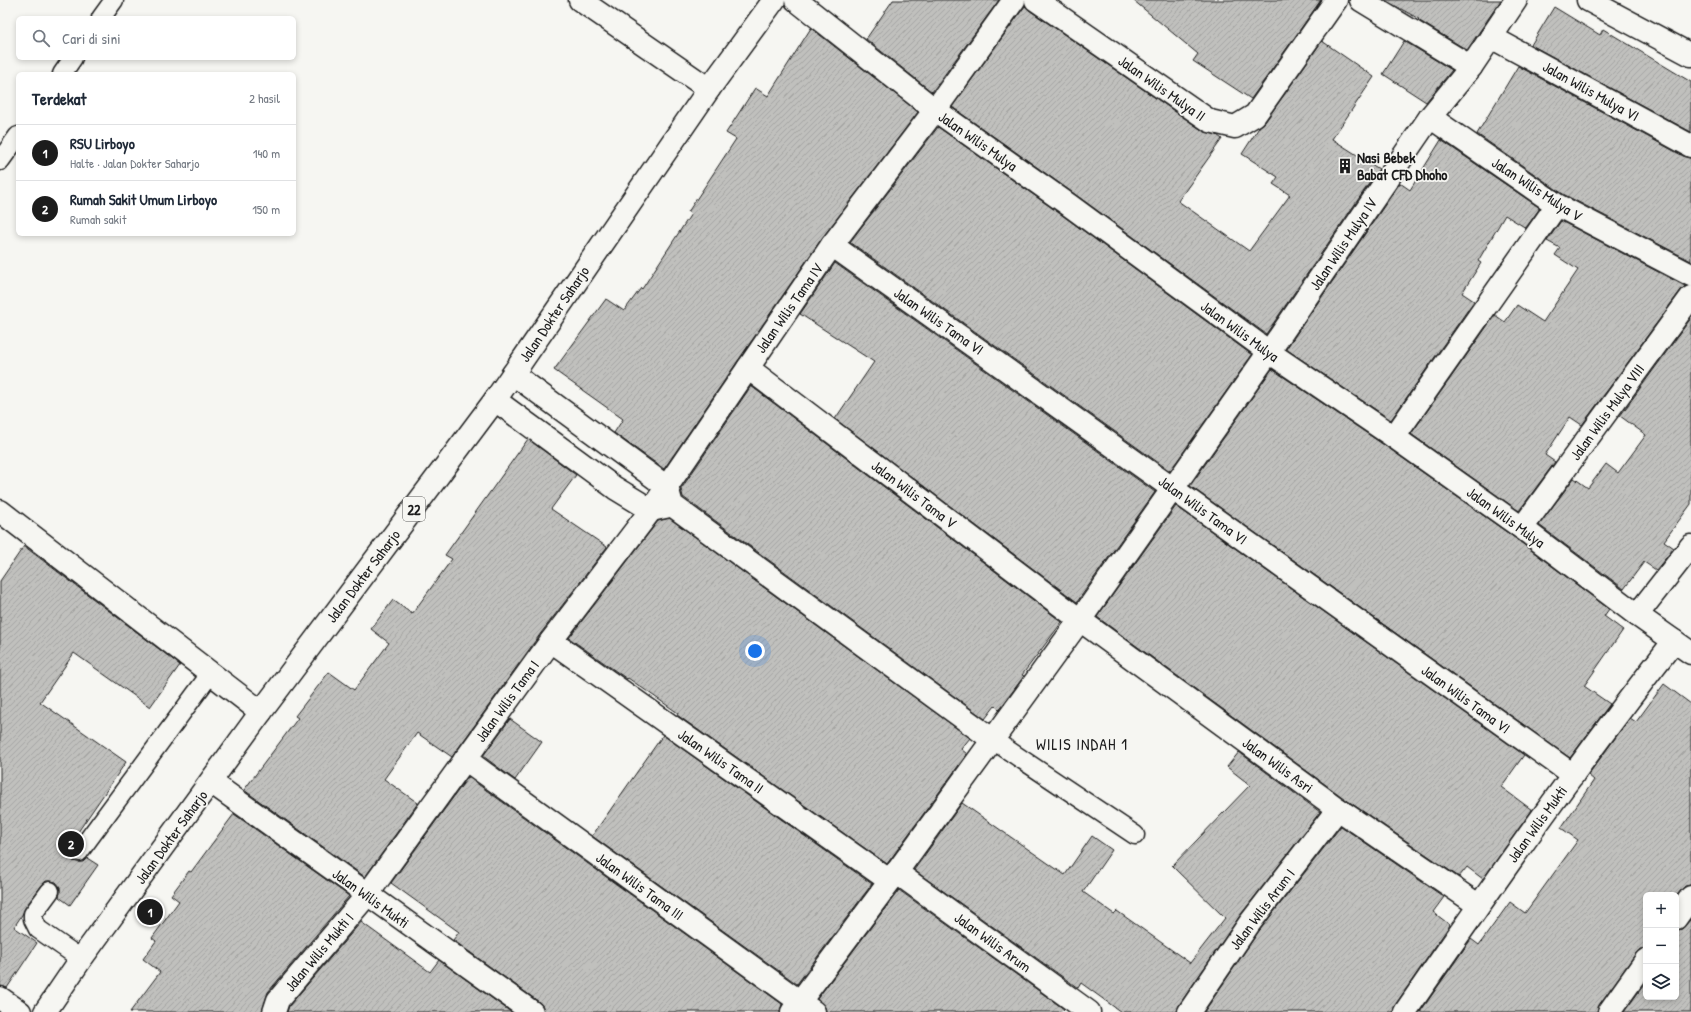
<!DOCTYPE html>
<html lang="id">
<meta charset="utf-8">
<style>
body{margin:0;font-family:"Patrick Hand",sans-serif;background:#f6f6f7;color:#1f2937}
.controls{position:absolute;right:12px;bottom:12px;display:grid;overflow:hidden;border-radius:6px;box-shadow:0 2px 6px #0003}
.controls button{width:36px;height:36px;display:grid;place-items:center;padding:0;border:0;border-bottom:1px solid #e0e1e3;background:#fff;color:#1f2937;font:20px sans-serif}
.you{position:absolute;left:755px;top:651px;width:14px;height:14px;margin:-10px;border:3px solid #fff;border-radius:50%;background:#1a73e8;box-shadow:0 0 0 6px #1a73e833}
.badge{display:grid;place-items:center;width:26px;height:26px;border-radius:50%;background:#1c1c1c;color:#fff;font-size:13px;font-weight:700}
.pin{position:absolute;translate:-50% -50%;border:2px solid #fff;box-shadow:0 1px 4px #0006}
.list{margin:0;padding:0;list-style:none}
h2{display:flex;justify-content:space-between;align-items:center;height:52px;margin:0;padding:0 16px;font-size:17px}
h2 small{font-size:13px;font-weight:400;color:#747a83}
.list li{display:grid;grid-template-columns:26px 1fr auto;gap:12px;align-items:center;box-sizing:border-box;height:56px;padding:0 16px;border-top:1px solid #e0e1e3}
.list b{display:block;font-size:15px;white-space:nowrap}
.list p{margin:0;font-size:13px;white-space:nowrap;color:#747a83}
.list em{font-size:13px;font-style:normal;color:#747a83}
.icon{flex:none;width:22px;height:22px;fill:none;stroke:currentColor;stroke-width:2;stroke-linecap:round;stroke-linejoin:round}
.map{position:relative;flex:none;width:1691px;height:1012px;overflow:hidden}
.search{position:absolute;background:#fff;box-shadow:0 2px 6px #0003;left:16px;top:16px;width:280px;height:44px;display:flex;align-items:center;gap:10px;box-sizing:border-box;padding:0 14px;border-radius:6px;color:#747a83;font-size:15px}
.panel{position:absolute;background:#fff;box-shadow:0 2px 6px #0003;left:16px;top:72px;width:280px;height:164px;border-radius:6px}
.map>svg:first-child{display:block}
.building{fill:url(#building-hatch);stroke:#1c1c1c}
.lines{fill:none;stroke-linecap:round;stroke-linejoin:round}
.lane-casing{stroke:#1c1c1c;stroke-width:21}
.street-casing{stroke:#1c1c1c;stroke-width:25}
.highway-casing{stroke:#1c1c1c;stroke-width:25}
.lane{stroke:#f6f6f2;stroke-width:18}
.street{stroke:#f6f6f2;stroke-width:22}
.highway{stroke:#f6f6f2;stroke-width:22}
.labels{text-anchor:middle;dominant-baseline:central;stroke-width:3.5;stroke-linejoin:round;paint-order:stroke}
.shield{fill:#f6f6f2;stroke:#5d5d5c;stroke-width:1}
.shield-label{font-size:14px;font-weight:bold;fill:#1c1c1c}
.street-label{font-size:15px;fill:#1c1c1c;stroke:#f6f6f2}
.poi-label{font-size:15px;font-weight:bold;fill:#1c1c1c;stroke:#f6f6f2;text-anchor:start}
.neighbourhood-label{font-size:16px;letter-spacing:1px;fill:#1c1c1c;stroke:#f6f6f2}
</style>
<div class="map">
<svg width="1691" height="1012" viewBox="0 0 1691 1012">
<defs>
<pattern id="building-hatch" width="6" height="6" patternUnits="userSpaceOnUse"><rect width="6" height="6" fill="#c0c0bd"/><path d="M-1 1l2-2M0 6l6-6M5 7l2-2" fill="none" stroke="#a4a4a2"/></pattern>
</defs>
<rect width="100%" height="100%" fill="#f6f6f2"/>
<filter id="ink" filterUnits="userSpaceOnUse"><feTurbulence type="fractalNoise" baseFrequency=".025" numOctaves="2"/><feDisplacementMap in="SourceGraphic" scale="8" xChannelSelector="R" yChannelSelector="G"/><feConvolveMatrix kernelMatrix="1 2 1 2 8 2 1 2 1" color-interpolation-filters="sRGB"/></filter>
<g filter="url(#ink)">
<g class="building">
<path d="M893 0H999L932 92 866 39Z"/>
<path d="M1133 0H1321L1251 99 1193 61 1198 54Z"/>
<path d="M1385 0H1501L1467 50 1418 20 1419 19Z"/>
<path d="M1025 6 1029 10 1203 131 1217 135 1222 139 1178 201 1249 251 1290 195 1273 184 1278 177 1242 154 1260 126 1265 122 1322 41 1374 77 1332 139 1379 169 1266 334 1076 195 952 107Z"/>
<path d="M1554 7 1600 35 1603 29 1691 82V132L1531 45Z"/>
<path d="M811 28 918 112 822 238 664 469 614 433 623 419 554 370 606 299 624 311 641 288 642 289 691 214 688 212 736 139 726 133 755 88 768 96Z"/>
<path d="M1404 41 1452 70 1426 102 1383 74Z"/>
<path d="M1518 66 1685 157 1691 158V261L1563 194 1477 134Z"/>
<path d="M938 127 1062 215 1252 355 1170 471 850 242Z"/>
<path d="M1441 140 1540 208 1526 228 1505 215 1478 261 1481 263 1462 293 1474 301 1391 420 1286 349 1400 183 1410 190Z"/>
<path d="M1561 221 1685 286 1681 290 1582 425 1570 417 1545 455 1555 462 1519 511 1411 434 1495 315 1505 322 1517 305 1543 322 1578 270 1555 255 1560 248 1547 241Z"/>
<path d="M835 263 1155 492 1077 602 835 419 874 362 800 314Z"/>
<path d="M1691 318V504L1664 541 1674 548 1656 570 1644 562 1624 589 1539 525 1574 478 1588 488 1606 464 1618 473 1646 435 1620 416Z"/>
<path d="M1272 369 1387 447 1515 538 1609 609 1604 616 1623 630 1584 686 1610 704 1570 758 1190 486Z"/>
<path d="M751 386 1062 622 1022 675 1024 676 999 710 995 706 985 719 683 497 681 489Z"/>
<path d="M528 439 576 475 551 509 607 547 541 633 452 757 417 733 384 779 418 803 365 877 244 790 298 718 295 716 329 672 354 690 389 643 371 629 393 600 412 614 452 559 445 555Z"/>
<path d="M1176 506 1524 755 1501 787 1532 810 1483 879 1467 867 1459 877 1345 799 1097 617Z"/>
<path d="M669 518 970 738 961 749 967 754 887 864 677 715 678 713 628 678 627 679 569 638 658 521Z"/>
<path d="M24 546 180 665 150 707 74 653 40 702 126 762 69 845 70 846 69 856 73 861 78 862H83L87 858 98 865 70 905 59 897 60 892V887L56 882 51 881H46L42 885 25 908 22 915 14 927 37 943 7 988 0 986V581Z"/>
<path d="M1664 684 1691 704V885L1685 886 1676 896V895H1646V948L1640 949 1636 953 1599 1005 1597 1012H1420L1471 939 1479 945 1510 902 1525 913 1578 840 1561 828 1594 780 1588 775 1630 718 1636 722Z"/>
<path d="M510 719 542 742 515 780 483 756Z"/>
<path d="M663 735 872 884 797 984 592 836Z"/>
<path d="M1239 752 1320 812 1239 917 1179 1005 1177 1012H1121L1081 983 1078 988 914 870 962 803 1065 875 1092 836 1112 850 1083 892 1114 914 1117 911 1190 963 1225 918 1172 866 1250 785 1227 767Z"/>
<path d="M468 777 782 1004 780 1012H544L543 1007 539 1002 453 940 459 932 391 883Z"/>
<path d="M234 814 349 896 268 992 262 1012H130L160 972 143 959 156 941 152 938 179 901 171 895 189 871 191 872Z"/>
<path d="M1341 826 1444 897 1433 912 1450 925 1395 1005 1393 1012H1204L1259 931Z"/>
<path d="M899 890 1064 1009 1061 1012H826L825 1007 817 999Z"/>
<path d="M1691 919V1012H1624L1646 982V997H1676V930L1682 929Z"/>
<path d="M361 922 430 972 439 960 511 1012H287L289 1006Z"/>
</g>
<g class="lines">
<defs>
<g id="lane">
<path d="M101 18 114 0"/>
<path d="M62 74 73 58"/>
<path d="M0 161 18 136"/>
<path d="M993 740 1135 835"/>
<path d="M79 852 211 673"/>
<path d="M50 891 33 914V919L38 929 81 959"/>
</g>
<g id="street">
<path d="M580 0 709 89"/>
<path d="M796 0 935 110 1069 205 1269 352 1394 437 1522 528 1637 615 1691 653"/>
<path d="M1036 0 1210 121 1235 127 1255 115 1336 0"/>
<path d="M1361 0 1471 67"/>
<path d="M1588 0 1691 55"/>
<path d="M1491 37 1691 146"/>
<path d="M1430 117 1557 205 1691 275"/>
<path d="M832 245 1573 775"/>
<path d="M748 368 1080 620 1338 809 1478 905"/>
<path d="M513 374 667 487 672 505 993 740"/>
<path d="M495 400 615 488 651 510 665 507"/>
<path d="M1394 437 1557 205"/>
<path d="M0 511 261 712"/>
<path d="M1522 528 1691 297"/>
<path d="M1637 615 1691 546"/>
<path d="M551 641 890 881"/>
<path d="M465 759 814 1012"/>
<path d="M211 782 532 1012"/>
<path d="M896 872 1089 1012"/>
<path d="M1676 918 1691 897"/>
<path d="M0 998 20 1012"/>
<path d="M274 1012 278 1000 367 895 551 641 651 510 832 245 935 110 1014 0"/>
<path d="M792 1012 890 881 1080 620 1269 352 1430 117 1471 67 1516 0"/>
<path d="M1189 1012 1249 924 1338 809"/>
<path d="M1405 1012C1492 886 1580 761 1674 641"/>
<path d="M1609 1012 1646 960"/>
</g>
<path id="highway" d="M45 1012 81 959 261 712 495 400 709 89 774 0"/>
</defs>
<use href="#lane" class="lane-casing"/>
<use href="#street" class="street-casing"/>
<use href="#highway" class="highway-casing"/>
<use href="#lane" class="lane"/>
<use href="#street" class="street"/>
<use href="#highway" class="highway"/>
</g>
</g>
<defs>
<symbol id="building-bare" viewBox="-9 -9 18 18"><path d="M-4-6H4V6H1V3H-1V6H-4ZM-2.5-4.3h1.7v1.8h-1.7ZM.8-4.3h1.7v1.8H.8ZM-2.5-1h1.7V.8h-1.7ZM.8-1h1.7V.8H.8Z" fill="#1c1c1c" stroke="#f6f6f2" stroke-width="2.5" paint-order="stroke"/></symbol>
</defs>
<g fill-rule="evenodd">
<use href="#building-bare" x="1334" y="155" width="22" height="22"/>
</g>
<g class="labels">
<rect class="shield" x="403" y="497" width="22" height="24" rx="3"/>
<g class="shield-label">
<text x="414" y="509">22</text>
</g>
<g class="street-label">
<text transform="translate(1162 88) rotate(35)">Jalan Wilis Mulya II</text>
<text transform="translate(1591 91) rotate(29)">Jalan Wilis Mulya VI</text>
<text transform="translate(978 141) rotate(35)">Jalan Wilis Mulya</text>
<text transform="translate(1537 189) rotate(33)">Jalan Wilis Mulya V</text>
<text transform="translate(1343 244) rotate(-56)">Jalan Wilis Mulya IV</text>
<text transform="translate(789 308) rotate(-55)">Jalan Wilis Tama IV</text>
<text transform="translate(554 314) rotate(-56)">Jalan Dokter Saharjo</text>
<text transform="translate(939 321) rotate(35)">Jalan Wilis Tama VI</text>
<text transform="translate(1240 331) rotate(36)">Jalan Wilis Mulya</text>
<text transform="translate(1607 412) rotate(-54)">Jalan Wilis Mulya VIII</text>
<text transform="translate(914 494) rotate(37)">Jalan Wilis Tama V</text>
<text transform="translate(1203 510) rotate(36)">Jalan Wilis Tama VI</text>
<text transform="translate(1506 517) rotate(36)">Jalan Wilis Mulya</text>
<text transform="translate(363 576) rotate(-53)">Jalan Dokter Saharjo</text>
<text transform="translate(1466 699) rotate(36)">Jalan Wilis Tama VI</text>
<text transform="translate(507 701) rotate(-54)">Jalan Wilis Tama I</text>
<text transform="translate(721 761) rotate(35)">Jalan Wilis Tama II</text>
<text transform="translate(1278 765) rotate(36)">Jalan Wilis Asri</text>
<text transform="translate(1537 824) rotate(-54)">Jalan Wilis Mukti</text>
<text transform="translate(171 837) rotate(-54)">Jalan Dokter Saharjo</text>
<text transform="translate(640 886) rotate(36)">Jalan Wilis Tama III</text>
<text transform="translate(371 898) rotate(36)">Jalan Wilis Mukti</text>
<text transform="translate(1262 909) rotate(-53)">Jalan Wilis Arum I</text>
<text transform="translate(993 942) rotate(36)">Jalan Wilis Arum</text>
<text transform="translate(319 952) rotate(-50)">Jalan Wilis Mukti I</text>
</g>
<g class="poi-label">
<text x="1357" y="157">Nasi Bebek<tspan x="1357" dy="17">Babat CFD Dhoho</tspan></text>
</g>
<g class="neighbourhood-label">
<text x="1082" y="744">WILIS INDAH 1</text>
</g>
</g>
</svg>
<div class="controls">
<button>+</button>
<button>−</button>
<button><svg class="icon" aria-label="layers" viewBox="0 0 24 24"><path d="M12 4l9 5-9 5-9-5zM3 14l9 5 9-5"/></svg></button>
</div>
<div class="you"></div>
<div class="pin badge" style="left:150px;top:912px">1</div>
<div class="pin badge" style="left:71px;top:844px">2</div>
<div class="search"><svg class="icon" aria-label="search" viewBox="0 0 24 24"><circle cx="10" cy="10" r="6"/><path d="M15 15l6 6"/></svg>Cari di sini</div>
<section class="panel">
<h2>Terdekat<small>2 hasil</small></h2>
<ul class="list">
<li><span class="badge">1</span><div><b>RSU Lirboyo</b><p>Halte · Jalan Dokter Saharjo</p></div><em>140 m</em></li>
<li><span class="badge">2</span><div><b>Rumah Sakit Umum Lirboyo</b><p>Rumah sakit</p></div><em>150 m</em></li>
</ul>
</section>
</div>
